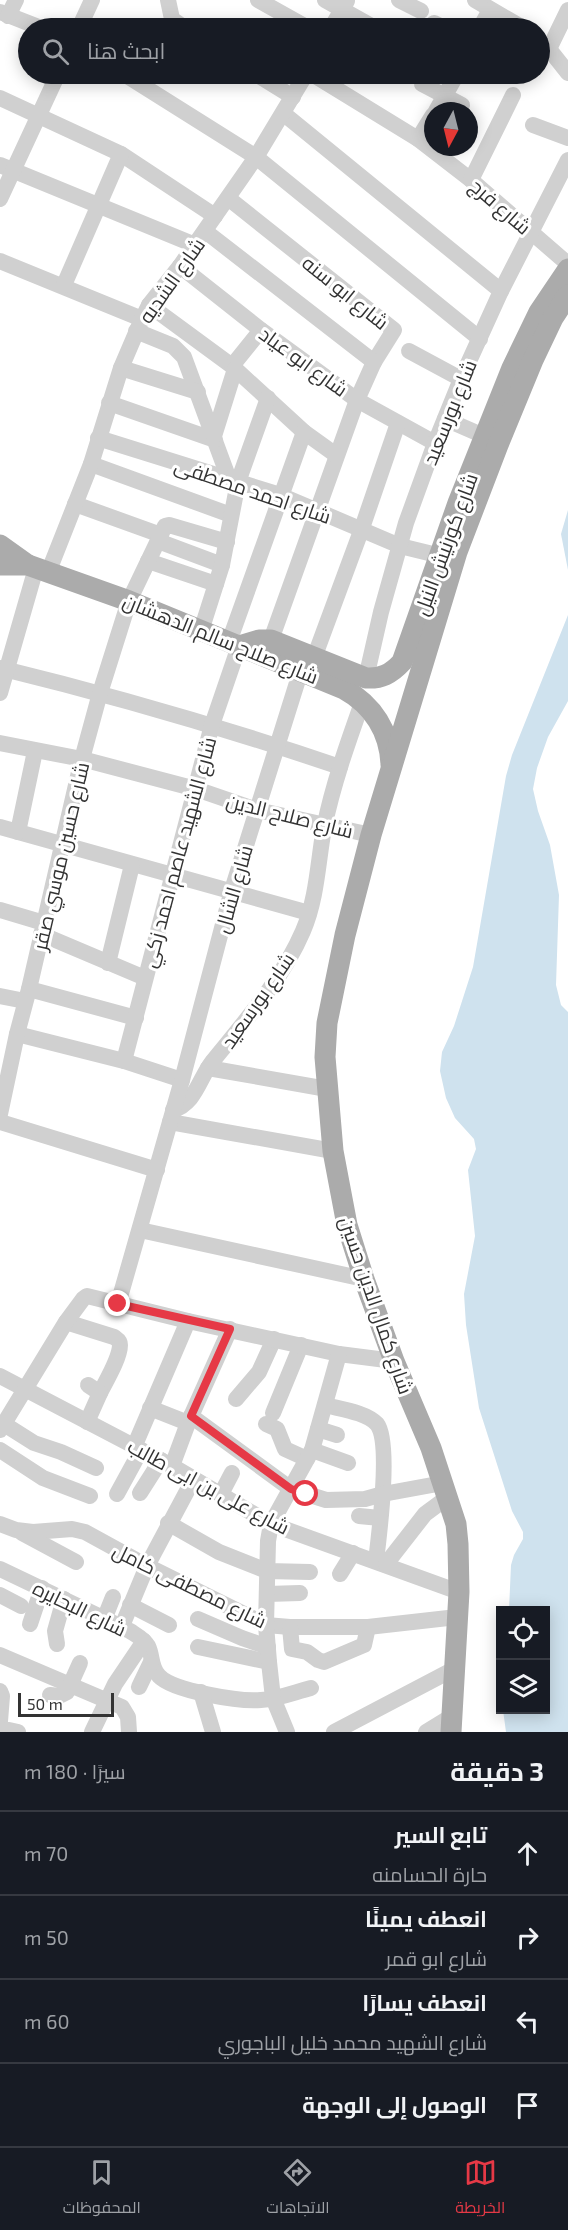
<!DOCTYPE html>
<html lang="ar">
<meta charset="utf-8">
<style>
body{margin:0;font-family:"Exo 2",Cairo,sans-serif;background:#242831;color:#f1f3f6;direction:rtl}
.controls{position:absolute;right:18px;bottom:18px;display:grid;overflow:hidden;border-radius:0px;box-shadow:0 3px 15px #0003}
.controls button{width:54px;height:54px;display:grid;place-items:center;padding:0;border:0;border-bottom:2px solid #363941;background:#171b24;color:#f1f3f6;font:30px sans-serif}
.compass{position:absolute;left:424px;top:102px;width:54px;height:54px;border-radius:50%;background:#171b24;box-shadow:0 3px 15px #0003;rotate:187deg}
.scale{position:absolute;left:18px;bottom:15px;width:96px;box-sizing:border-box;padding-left:6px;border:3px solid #333;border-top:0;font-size:16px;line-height:21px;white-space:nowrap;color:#333;-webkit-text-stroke:4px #fff;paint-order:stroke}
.stop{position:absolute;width:18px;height:18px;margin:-14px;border:4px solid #e63946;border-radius:50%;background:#fff}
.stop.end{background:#e63946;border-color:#fff;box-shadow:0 2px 6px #0008}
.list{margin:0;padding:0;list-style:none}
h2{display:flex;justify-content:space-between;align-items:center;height:78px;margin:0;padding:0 24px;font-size:26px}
h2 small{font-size:20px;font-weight:400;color:#9ea1a6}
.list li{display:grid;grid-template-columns:39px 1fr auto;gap:18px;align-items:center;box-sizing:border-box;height:84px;padding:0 24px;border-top:2px solid #363941}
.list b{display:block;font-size:22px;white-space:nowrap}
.list p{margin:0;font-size:20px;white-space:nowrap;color:#9ea1a6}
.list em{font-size:20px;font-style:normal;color:#9ea1a6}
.icon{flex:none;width:33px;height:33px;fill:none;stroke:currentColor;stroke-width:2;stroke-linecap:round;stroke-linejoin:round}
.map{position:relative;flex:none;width:568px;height:1732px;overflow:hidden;direction:ltr}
.search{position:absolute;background:#171b24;box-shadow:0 3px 15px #0003;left:18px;right:18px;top:18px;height:66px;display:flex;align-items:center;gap:15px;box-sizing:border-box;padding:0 21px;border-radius:33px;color:#9ea1a6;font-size:22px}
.sheet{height:414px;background:#171b24}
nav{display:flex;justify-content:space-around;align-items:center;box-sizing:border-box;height:84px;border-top:2px solid #363941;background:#171b24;font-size:16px;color:#9ea1a6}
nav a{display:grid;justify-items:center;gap:3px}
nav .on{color:#e63946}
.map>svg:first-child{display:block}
.water{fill:#cfe2ee}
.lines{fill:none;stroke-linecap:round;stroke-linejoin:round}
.minor{stroke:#d0d0d0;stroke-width:16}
.major{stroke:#ababab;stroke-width:21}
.route{stroke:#e63946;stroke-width:8}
.labels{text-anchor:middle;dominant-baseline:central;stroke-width:6;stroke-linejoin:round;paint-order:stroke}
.street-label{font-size:20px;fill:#333;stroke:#fff}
</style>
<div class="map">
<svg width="568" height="1732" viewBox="0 0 568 1732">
<rect width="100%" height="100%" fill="#fff"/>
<g class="water">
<path d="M568 510V570L561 534Z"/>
<path d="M568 615V701L548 737 537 768 533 789 538 811 550 845 559 895 556 985 561 1005 568 1012V1732H506L503 1710H546V1610H509L511 1565 514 1555 523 1539V1532L512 1511 479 1408 466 1325 464 1294 475 1236 468 1170 476 1149 474 1139 455 1118 446 1098 440 1071 442 1052 454 1026 473 967 506 776 512 755Z"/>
</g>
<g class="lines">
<g class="minor">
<path d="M168 0 172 19 185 28"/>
<path d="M258 0 308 28"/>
<path d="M325 0 375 28"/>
<path d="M399 0 421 11"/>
<path d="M475 0 523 28"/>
<path d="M0 12 41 28"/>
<path d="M8 16 16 0"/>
<path d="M434 23 444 28"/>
<path d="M79 28 92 0"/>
<path d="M331 28 347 1"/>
<path d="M480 28 490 10"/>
<path d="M540 41 549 49 568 73"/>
<path d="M549 49 568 10"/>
<path d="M124 74 256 157 480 339"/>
<path d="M256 74 293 97"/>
<path d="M312 74 418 139 471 180 568 264"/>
<path d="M422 84 462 105"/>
<path d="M0 98 121 154 215 216"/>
<path d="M436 111 457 74"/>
<path d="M284 114 501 291"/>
<path d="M533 125 568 138"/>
<path d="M418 139 433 115"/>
<path d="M0 165 195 245"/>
<path d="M471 180 513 95"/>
<path d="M228 198 394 330 374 362 357 400 271 640"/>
<path d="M0 199 58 74"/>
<path d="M205 231 374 362"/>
<path d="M0 261 142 319"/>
<path d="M180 266 261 330 357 400 435 443"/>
<path d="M64 285 121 154"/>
<path d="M149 305 232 366 304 432 336 455"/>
<path d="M136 331 173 346 184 357 229 479"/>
<path d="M409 351 461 379"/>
<path d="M232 366 261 330"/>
<path d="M121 368 198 392"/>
<path d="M109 403 215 440"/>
<path d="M445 419 484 436"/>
<path d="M214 436 235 369"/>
<path d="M98 438 280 495 400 546 441 556"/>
<path d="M91 464 231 515"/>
<path d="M75 504 161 535"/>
<path d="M158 541 222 565"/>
<path d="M148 561 216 584"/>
<path d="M48 573 91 464 121 368 142 319 149 305 180 266 256 157 306 74"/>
<path d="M201 631 222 565 238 482 268 398"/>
<path d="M229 642 304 432"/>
<path d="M314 658 361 531 398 423"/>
<path d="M0 668C115 696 228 729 340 767"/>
<path d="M366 678 381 612 406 523 435 443 461 379 501 291 568 160"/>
<path d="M0 693 36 568"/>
<path d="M0 743 82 759 196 789 257 810 371 835"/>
<path d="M0 827 309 913"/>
<path d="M18 832 35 751"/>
<path d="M0 910 44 923"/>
<path d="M41 934 145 978"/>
<path d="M108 963 132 865"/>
<path d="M29 989 136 1018"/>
<path d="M0 996 25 1001"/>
<path d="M17 1034 124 1061 182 1080"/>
<path d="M124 1061 212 725 239 646"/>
<path d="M208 1068 327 1089"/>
<path d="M173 1110C195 1104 199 1079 212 1062 245 1021 282 980 303 931 317 899 318 861 324 828 333 784 348 742 363 700"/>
<path d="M0 1114 17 1034 29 989 82 759 100 693 129 601 165 526 169 525 227 542"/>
<path d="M0 1122 157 1170"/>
<path d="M170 1122 333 1151"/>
<path d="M140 1230 364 1279"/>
<path d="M118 1304 182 1080 232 890 301 670"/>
<path d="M66 1322 114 1337C118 1340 120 1340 120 1345 120 1358 106 1381 100 1393"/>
<path d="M0 1376 172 1466 271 1524 459 1592"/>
<path d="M236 1399 259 1372 274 1339"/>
<path d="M325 1405C340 1409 366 1412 377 1424 391 1442 379 1536 376 1561"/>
<path d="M150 1408 188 1423"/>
<path d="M273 1413 301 1345"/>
<path d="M191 1416 291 1489 326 1500 365 1499 383 1494 443 1483"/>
<path d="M87 1422 100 1393 88 1385"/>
<path d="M4 1424 34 1443 61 1452 96 1468"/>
<path d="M266 1424 277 1429 285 1449 307 1459"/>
<path d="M318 1429 337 1435"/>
<path d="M0 1430 66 1322 83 1299 87 1296 188 1321 339 1354 394 1361"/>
<path d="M134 1447 188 1321"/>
<path d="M0 1450 43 1478 90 1496"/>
<path d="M312 1450 348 1463"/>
<path d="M172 1466 188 1423 230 1329"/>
<path d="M140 1493 161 1460"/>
<path d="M117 1494 141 1450"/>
<path d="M221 1494 232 1473"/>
<path d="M359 1516 380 1518"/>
<path d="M168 1523 219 1552 267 1571 310 1572"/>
<path d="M0 1524 16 1530 33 1532 72 1529 85 1532 147 1566 266 1625 290 1627H368L457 1617"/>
<path d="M22 1533 76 1562"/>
<path d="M386 1564 425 1514 448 1497"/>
<path d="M0 1569 130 1631C136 1635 144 1639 148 1646 153 1656 150 1667 159 1676 173 1691 240 1702 261 1700 278 1699 295 1692 311 1688"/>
<path d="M340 1574 353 1553"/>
<path d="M267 1594 300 1593"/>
<path d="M0 1595 21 1606"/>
<path d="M130 1605 169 1625"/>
<path d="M105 1617 113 1597"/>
<path d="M198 1619 242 1638 268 1647"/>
<path d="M30 1624 42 1588"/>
<path d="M122 1626 147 1566 194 1478"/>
<path d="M290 1627 292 1649 307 1652 318 1660 324 1662 364 1645 368 1627"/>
<path d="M57 1644 55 1631 64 1599"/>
<path d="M198 1647 269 1662"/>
<path d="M0 1655 122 1707 128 1717 129 1732"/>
<path d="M139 1687 151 1662"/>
<path d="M0 1691 2 1696 0 1721"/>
<path d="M201 1692 213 1732"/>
<path d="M50 1695 59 1696 67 1692 80 1663"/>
<path d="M0 1731 9 1730 18 1732"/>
<path d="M92 1732 115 1684 144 1641"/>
<path d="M287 1732 273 1698 269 1662 266 1625 268 1541 271 1524 312 1450 339 1354"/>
<path d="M334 1732 454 1669"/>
<path d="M426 1732 452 1716"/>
</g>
<g class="major">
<path d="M0 545 28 565"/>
<path d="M0 565H28L129 601 344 689C373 705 390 732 391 765"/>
<path d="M239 646 259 640H271L366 678C381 679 391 674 402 662L458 503 512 368 539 312 568 269"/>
<path d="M451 1732 459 1592 458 1544 456 1524 431 1448 394 1361 364 1279 347 1225 333 1151 325 1057 327 1023 345 935 371 835 457 552 498 445 533 360 553 318 568 295"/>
</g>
</g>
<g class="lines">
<path class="route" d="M118 1304 230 1329 191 1416 291 1489 306 1494"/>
</g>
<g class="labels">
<g class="street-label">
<text transform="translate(501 206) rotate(41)">شارع فرج</text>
<text transform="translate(171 280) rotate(-55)">شارع الشديه</text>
<text transform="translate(346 292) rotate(39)">شارع ابو سنه</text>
<text transform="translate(304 361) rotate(36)">شارع ابو عياد</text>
<text transform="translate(449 412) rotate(-68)">شارع بورسعيد</text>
<text transform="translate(253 490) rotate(19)">شارع احمد مصطفى</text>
<text transform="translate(445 544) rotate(-70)">شارع كورنيش النيل</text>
<text transform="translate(221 638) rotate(22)">شارع صلاح سالم الدهشان</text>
<text transform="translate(290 815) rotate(14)">شارع صلاح الدين</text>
<text transform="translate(178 852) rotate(-75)">شارع الشهيد عاصم احمد زكي</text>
<text transform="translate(60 856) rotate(-77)">شارع حسين موسي صقر</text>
<text transform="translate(233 889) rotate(-74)">شارع الشال</text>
<text transform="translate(257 1000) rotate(-55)">شارع بورسعيد</text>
<text transform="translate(377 1305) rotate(71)">شارع كمال الدين حسين</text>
<text transform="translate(209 1486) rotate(28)">شارع على بن ابى طالب</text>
<text transform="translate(190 1585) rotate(26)">شارع مصطفى كامل</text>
<text transform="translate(80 1608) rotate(26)">شارع البحايره</text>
</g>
</g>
</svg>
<div class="controls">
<button><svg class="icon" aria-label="locate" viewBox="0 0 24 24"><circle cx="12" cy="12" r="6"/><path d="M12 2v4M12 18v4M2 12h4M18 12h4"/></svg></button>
<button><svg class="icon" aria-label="layers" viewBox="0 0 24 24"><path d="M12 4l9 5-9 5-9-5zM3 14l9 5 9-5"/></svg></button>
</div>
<svg class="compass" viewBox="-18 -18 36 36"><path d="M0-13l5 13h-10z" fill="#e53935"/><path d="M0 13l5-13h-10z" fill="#9ea1a6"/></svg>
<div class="scale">50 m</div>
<div class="stop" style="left:306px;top:1494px"></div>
<div class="stop end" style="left:118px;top:1304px"></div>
<div class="search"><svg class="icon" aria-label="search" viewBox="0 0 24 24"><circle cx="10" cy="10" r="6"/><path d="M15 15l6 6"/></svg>ابحث هنا</div>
</div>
<section class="sheet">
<h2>3 دقيقة<small>سيرًا · 180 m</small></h2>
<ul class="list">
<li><svg class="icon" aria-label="ahead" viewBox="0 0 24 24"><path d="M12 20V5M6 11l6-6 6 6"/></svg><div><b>تابع السير</b><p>حارة الحسامنه</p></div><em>70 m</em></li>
<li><svg class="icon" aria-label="right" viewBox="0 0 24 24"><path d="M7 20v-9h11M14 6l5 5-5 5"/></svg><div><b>انعطف يمينًا</b><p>شارع ابو قمر</p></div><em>50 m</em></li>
<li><svg class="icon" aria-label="left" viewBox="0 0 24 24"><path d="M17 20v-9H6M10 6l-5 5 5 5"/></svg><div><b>انعطف يسارًا</b><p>شارع الشهيد محمد خليل الباجوري</p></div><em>60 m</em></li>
<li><svg class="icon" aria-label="arrive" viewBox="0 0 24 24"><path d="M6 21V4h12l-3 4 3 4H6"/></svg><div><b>الوصول إلى الوجهة</b></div></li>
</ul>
</section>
<nav>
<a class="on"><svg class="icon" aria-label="map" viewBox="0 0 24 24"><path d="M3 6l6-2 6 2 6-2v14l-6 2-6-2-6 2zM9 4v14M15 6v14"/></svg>الخريطة</a>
<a><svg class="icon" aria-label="directions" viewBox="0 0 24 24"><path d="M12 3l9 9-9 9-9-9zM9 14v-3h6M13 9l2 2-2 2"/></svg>الاتجاهات</a>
<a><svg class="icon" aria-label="saved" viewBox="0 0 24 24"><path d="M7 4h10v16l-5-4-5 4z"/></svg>المحفوظات</a>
</nav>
